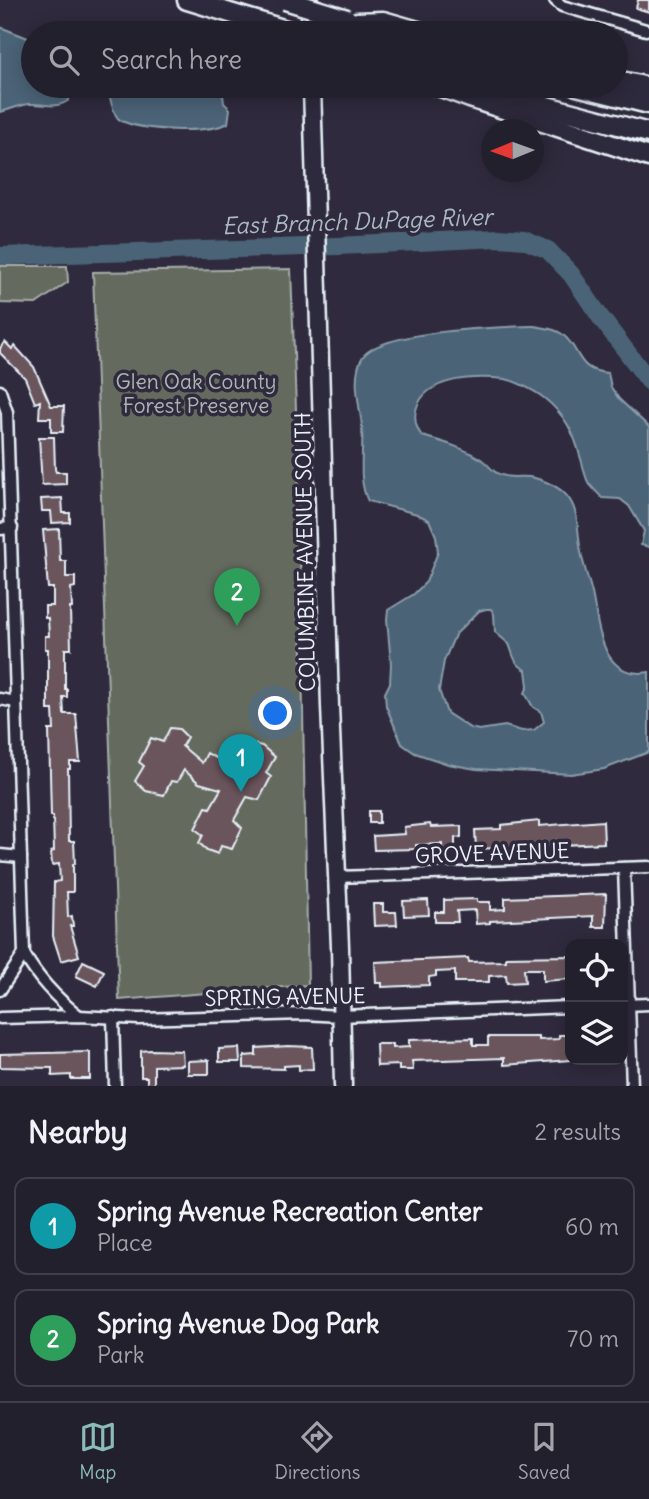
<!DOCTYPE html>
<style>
body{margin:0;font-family:Delius,sans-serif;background:#2b2836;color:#f1f3f6}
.controls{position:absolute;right:21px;bottom:21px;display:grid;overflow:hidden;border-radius:14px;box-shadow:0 4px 18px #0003}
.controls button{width:63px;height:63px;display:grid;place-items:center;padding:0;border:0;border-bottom:2px solid #403e4a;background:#23202e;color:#f1f3f6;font:35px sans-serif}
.compass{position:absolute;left:481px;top:119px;width:63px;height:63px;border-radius:50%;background:#23202e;box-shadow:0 4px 18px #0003;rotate:269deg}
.you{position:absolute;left:276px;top:714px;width:24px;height:24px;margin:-18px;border:5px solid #fff;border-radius:50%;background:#1a73e8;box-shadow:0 0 0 10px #1a73e833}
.badge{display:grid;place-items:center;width:46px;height:46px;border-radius:50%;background:#8bbbb9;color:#fff;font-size:23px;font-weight:700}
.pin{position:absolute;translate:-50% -58px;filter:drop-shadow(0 2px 4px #0008)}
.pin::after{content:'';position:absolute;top:37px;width:24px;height:21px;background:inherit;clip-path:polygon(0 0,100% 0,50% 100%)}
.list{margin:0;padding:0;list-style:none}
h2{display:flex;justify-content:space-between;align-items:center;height:91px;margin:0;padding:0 28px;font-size:30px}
h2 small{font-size:23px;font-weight:400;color:#a3a3aa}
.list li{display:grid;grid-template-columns:46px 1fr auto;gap:21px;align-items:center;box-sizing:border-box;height:98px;margin:0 14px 14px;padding:0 14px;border:2px solid #403e4a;border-radius:14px}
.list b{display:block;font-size:26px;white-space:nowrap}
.list p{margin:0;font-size:23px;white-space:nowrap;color:#a3a3aa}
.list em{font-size:23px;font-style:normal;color:#a3a3aa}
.icon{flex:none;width:38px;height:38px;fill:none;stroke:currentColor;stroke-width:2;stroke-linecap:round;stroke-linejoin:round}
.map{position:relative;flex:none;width:649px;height:1086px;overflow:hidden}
.search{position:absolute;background:#23202e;box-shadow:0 4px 18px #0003;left:21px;right:21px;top:21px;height:77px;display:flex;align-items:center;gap:18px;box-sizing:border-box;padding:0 24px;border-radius:38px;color:#a3a3aa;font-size:26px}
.sheet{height:315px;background:#23202e}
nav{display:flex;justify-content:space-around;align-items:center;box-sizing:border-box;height:98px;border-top:2px solid #403e4a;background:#23202e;font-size:19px;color:#a3a3aa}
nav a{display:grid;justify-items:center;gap:4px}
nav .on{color:#8bbbb9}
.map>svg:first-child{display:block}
.green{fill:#656b5e;stroke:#a6aeab;stroke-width:2}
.water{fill:#4c6477;stroke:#8a9cab;stroke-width:2;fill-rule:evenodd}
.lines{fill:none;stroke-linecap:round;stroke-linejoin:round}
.river{stroke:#4c6477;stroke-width:18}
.building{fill:#6b545c;stroke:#e8f1f8;stroke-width:2}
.minor-casing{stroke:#e8f1f8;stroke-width:15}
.primary-casing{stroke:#e8f1f8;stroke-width:21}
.motorway-casing{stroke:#e8f1f8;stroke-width:23}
.minor{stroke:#2f2a3d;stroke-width:10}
.primary{stroke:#2f2a3d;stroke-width:16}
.motorway{stroke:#2f2a3d;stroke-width:18}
.motorway-bridge-casing{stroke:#e8f1f8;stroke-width:23;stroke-linecap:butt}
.motorway-bridge{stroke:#2f2a3d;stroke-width:18}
.labels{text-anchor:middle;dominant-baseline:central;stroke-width:7;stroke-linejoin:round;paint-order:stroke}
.park-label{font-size:21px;fill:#adb5b3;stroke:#2f2a3d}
.street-label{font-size:21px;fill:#e8f1f8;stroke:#2f2a3d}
.water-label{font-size:23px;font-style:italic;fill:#aab9c4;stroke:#2f2a3d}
</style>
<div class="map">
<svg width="649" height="1086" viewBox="0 0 649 1086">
<rect width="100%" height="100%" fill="#2f2a3d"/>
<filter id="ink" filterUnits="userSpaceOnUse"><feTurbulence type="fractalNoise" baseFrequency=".0143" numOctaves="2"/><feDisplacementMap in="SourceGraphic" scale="14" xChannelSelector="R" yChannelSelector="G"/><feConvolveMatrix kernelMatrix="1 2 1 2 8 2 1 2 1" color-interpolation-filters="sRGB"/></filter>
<g filter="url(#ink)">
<g class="green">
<path d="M0 266H67L68 282 36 304 0 303Z"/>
<path d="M291 269 299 493 308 985 119 1000 93 272Z"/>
</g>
<g class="water">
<path d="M0 27 33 40V86H69V100C55 110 45 103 29 104 20 105 9 110 0 112Z"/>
<path d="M109 86H188L219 93 223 95 224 103 230 109 228 123C208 134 140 131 120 120 113 116 108 92 109 86Z"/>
<path d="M534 326C543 328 554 328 562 334 582 349 575 371 608 373L611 387 619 399 649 427V547L641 545 644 531 629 506 620 499 602 498C598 493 592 488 588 482 584 474 583 464 580 456 574 432 564 414 544 398 535 391 516 381 505 379 476 376 425 376 416 410 414 419 416 428 422 436 443 442 462 447 481 459 487 463 491 470 497 473 507 479 518 476 529 477 539 478 555 485 563 492 579 506 577 526 580 546 582 562 588 577 592 593 599 624 600 681 649 672V752L604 769 571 774 476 769 448 764 415 753 402 744 386 706 385 693 390 683 391 664 387 619 388 610 414 594 426 582 438 552 436 536 429 520 417 514 368 501C357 480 364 450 362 427 360 406 351 377 362 358 378 330 502 327 534 326ZM486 609H491L494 614 495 632 509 644C514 656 513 663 526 670L528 686 525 693 533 707 541 712 544 722 534 730 522 731 505 726 479 730 470 728 447 713 439 690 444 661 455 635 479 611Z"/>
<path d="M626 350 649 375V393Z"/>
</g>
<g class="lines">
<path class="river" d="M0 256 338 246 499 238 524 240 548 250 571 274 601 318 649 381"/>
</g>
<g class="building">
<path d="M638 0H649V12L636 8Z"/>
<path d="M5 342 12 349 15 346 34 367 51 406H64L63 432H51V418H39L40 401 35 403 25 378 0 353V348Z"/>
<path d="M39 437H54L55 469 56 472H66V484L42 485Z"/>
<path d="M62 498 63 513H70V522L52 523 51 511H42L41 499Z"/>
<path d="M59 529 60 561H66V577H75V587L71 588 72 608H70L71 649H65V689H67V697H63L64 714H76L80 762H70V769H68L69 841H74L75 864H73V892H67L68 917 72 916 73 926H70L79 956 61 961 53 936 54 882 60 881 59 864 52 865 51 852 54 851 53 816H51L49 730H54L53 710H48V649H45V636H49L48 618H45V606H53V588H48L43 530Z"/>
<path d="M170 728 179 729 187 737 182 746 202 763 207 753 229 765 233 756 239 758 247 743 262 746 275 757 266 773 271 777 259 800 247 797 234 820 242 828 232 849 221 846 218 854 207 850 199 843 203 835 195 829 206 807 210 808 221 789 199 783 184 770 177 782 171 781 164 795 146 791 135 781 144 766 139 762 151 738 163 742Z"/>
<rect x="369" y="811" width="10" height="12"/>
<path d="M539 821V826L603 821 604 843 476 849 475 830 501 829V825Z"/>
<path d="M430 824 431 827 461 826V837L455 838V849L442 850V844L416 845V849L374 850 373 836 405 834 404 827Z"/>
<path d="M606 894 605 927H593V916L490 921V923L476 924 475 910 457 911 458 922H435V912H444V900L477 899V902H490V910L505 909V898Z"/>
<path d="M428 900 429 915 404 916 403 901Z"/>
<path d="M373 904H383V912H396L397 925 374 926Z"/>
<path d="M570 956V979L543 981V969H524L525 982 507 983 506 975 489 976V982H455V971L436 972V976L429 977V985L382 987V983H376L375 962 468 958 469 962 506 961V957Z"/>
<path d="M83 961 104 971 97 986 76 976Z"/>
<path d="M559 1035H570V1060L504 1065V1058L412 1061 413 1070H399V1065L377 1066 376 1044H393V1048L409 1047V1040L473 1038V1045H488V1037H539V1040L559 1039Z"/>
<path d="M288 1046 312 1047 313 1069 299 1070V1065L284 1066V1069L244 1068V1056L256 1055V1048Z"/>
<path d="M239 1048 240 1062H219V1049Z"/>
<path d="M151 1050 182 1051 183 1065 154 1066V1086H147V1077H141V1051Z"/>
<path d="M90 1052V1079H71V1075L52 1076V1068L0 1067V1054Z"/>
<path d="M209 1060V1074H188V1061Z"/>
</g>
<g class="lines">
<defs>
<g id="minor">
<path d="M555 0 562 6 646 30"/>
<path d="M0 391 7 412 24 954C38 979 56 998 79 1016"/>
<path d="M0 529 12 528"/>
<path d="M0 699 16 702"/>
<path d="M0 855 21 857"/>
<path d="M624 868 632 1086"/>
<path d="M336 877 649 867"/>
<path d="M0 990 24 954"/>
<path d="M625 1005 649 1004"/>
<path d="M113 1017 115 1086"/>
<path d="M0 1018 79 1016 139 1019 304 1014 340 1016 570 1007"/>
</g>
<g id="primary">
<path d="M309 0 311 33"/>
<path d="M312 86 330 706 340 947 343 1086"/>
</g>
<g id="motorway">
<path d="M187 0 296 33"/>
<path d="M357 22 383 21 425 33"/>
<path d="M616 80 649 87"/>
<path d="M438 86 470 98 649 157"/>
<path d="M470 86 649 133"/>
<path d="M577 86 649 104"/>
</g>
</defs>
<use href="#minor" class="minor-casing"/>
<use href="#primary" class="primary-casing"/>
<use href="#motorway" class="motorway-casing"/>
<use href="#minor" class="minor"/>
<use href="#primary" class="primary"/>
<use href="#motorway" class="motorway"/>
<defs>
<path id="motorway-bridge" d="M285 0 347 19"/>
</defs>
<use href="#motorway-bridge" class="motorway-bridge-casing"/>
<use href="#motorway-bridge" class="motorway-bridge"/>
</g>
</g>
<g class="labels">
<g class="park-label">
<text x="196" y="381">Glen Oak County<tspan x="196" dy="24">Forest Preserve</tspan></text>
</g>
<g class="street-label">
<text transform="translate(305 552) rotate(-91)">COLUMBINE AVENUE SOUTH</text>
<text transform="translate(492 853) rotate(-2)">GROVE AVENUE</text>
<text transform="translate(285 997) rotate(-1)">SPRING AVENUE</text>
</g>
<g class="water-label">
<text transform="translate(357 221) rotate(-2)">East Branch DuPage River</text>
</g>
</g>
</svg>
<div class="controls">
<button><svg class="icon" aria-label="locate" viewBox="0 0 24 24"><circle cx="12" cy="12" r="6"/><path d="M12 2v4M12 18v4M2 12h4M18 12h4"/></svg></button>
<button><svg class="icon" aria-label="layers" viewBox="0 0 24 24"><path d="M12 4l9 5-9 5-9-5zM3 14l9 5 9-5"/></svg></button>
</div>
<svg class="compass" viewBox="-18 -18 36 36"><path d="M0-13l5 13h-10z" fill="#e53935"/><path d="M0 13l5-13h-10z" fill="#a3a3aa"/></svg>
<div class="you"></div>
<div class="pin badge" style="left:241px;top:792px;background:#0f9aa8">1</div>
<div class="pin badge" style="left:237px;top:626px;background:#2e9e5b">2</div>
<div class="search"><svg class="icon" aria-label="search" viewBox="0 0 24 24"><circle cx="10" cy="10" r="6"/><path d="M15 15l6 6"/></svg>Search here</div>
</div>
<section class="sheet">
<h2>Nearby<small>2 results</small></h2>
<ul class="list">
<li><span class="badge" style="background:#0f9aa8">1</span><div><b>Spring Avenue Recreation Center</b><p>Place</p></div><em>60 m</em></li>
<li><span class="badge" style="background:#2e9e5b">2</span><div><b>Spring Avenue Dog Park</b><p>Park</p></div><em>70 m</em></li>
</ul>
</section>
<nav>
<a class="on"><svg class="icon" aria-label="map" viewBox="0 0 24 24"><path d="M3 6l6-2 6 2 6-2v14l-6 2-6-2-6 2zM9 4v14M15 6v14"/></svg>Map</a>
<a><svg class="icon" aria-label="directions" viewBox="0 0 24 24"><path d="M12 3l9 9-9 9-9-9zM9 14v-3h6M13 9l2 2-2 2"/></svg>Directions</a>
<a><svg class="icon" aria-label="saved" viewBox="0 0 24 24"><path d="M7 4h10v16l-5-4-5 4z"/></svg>Saved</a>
</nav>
